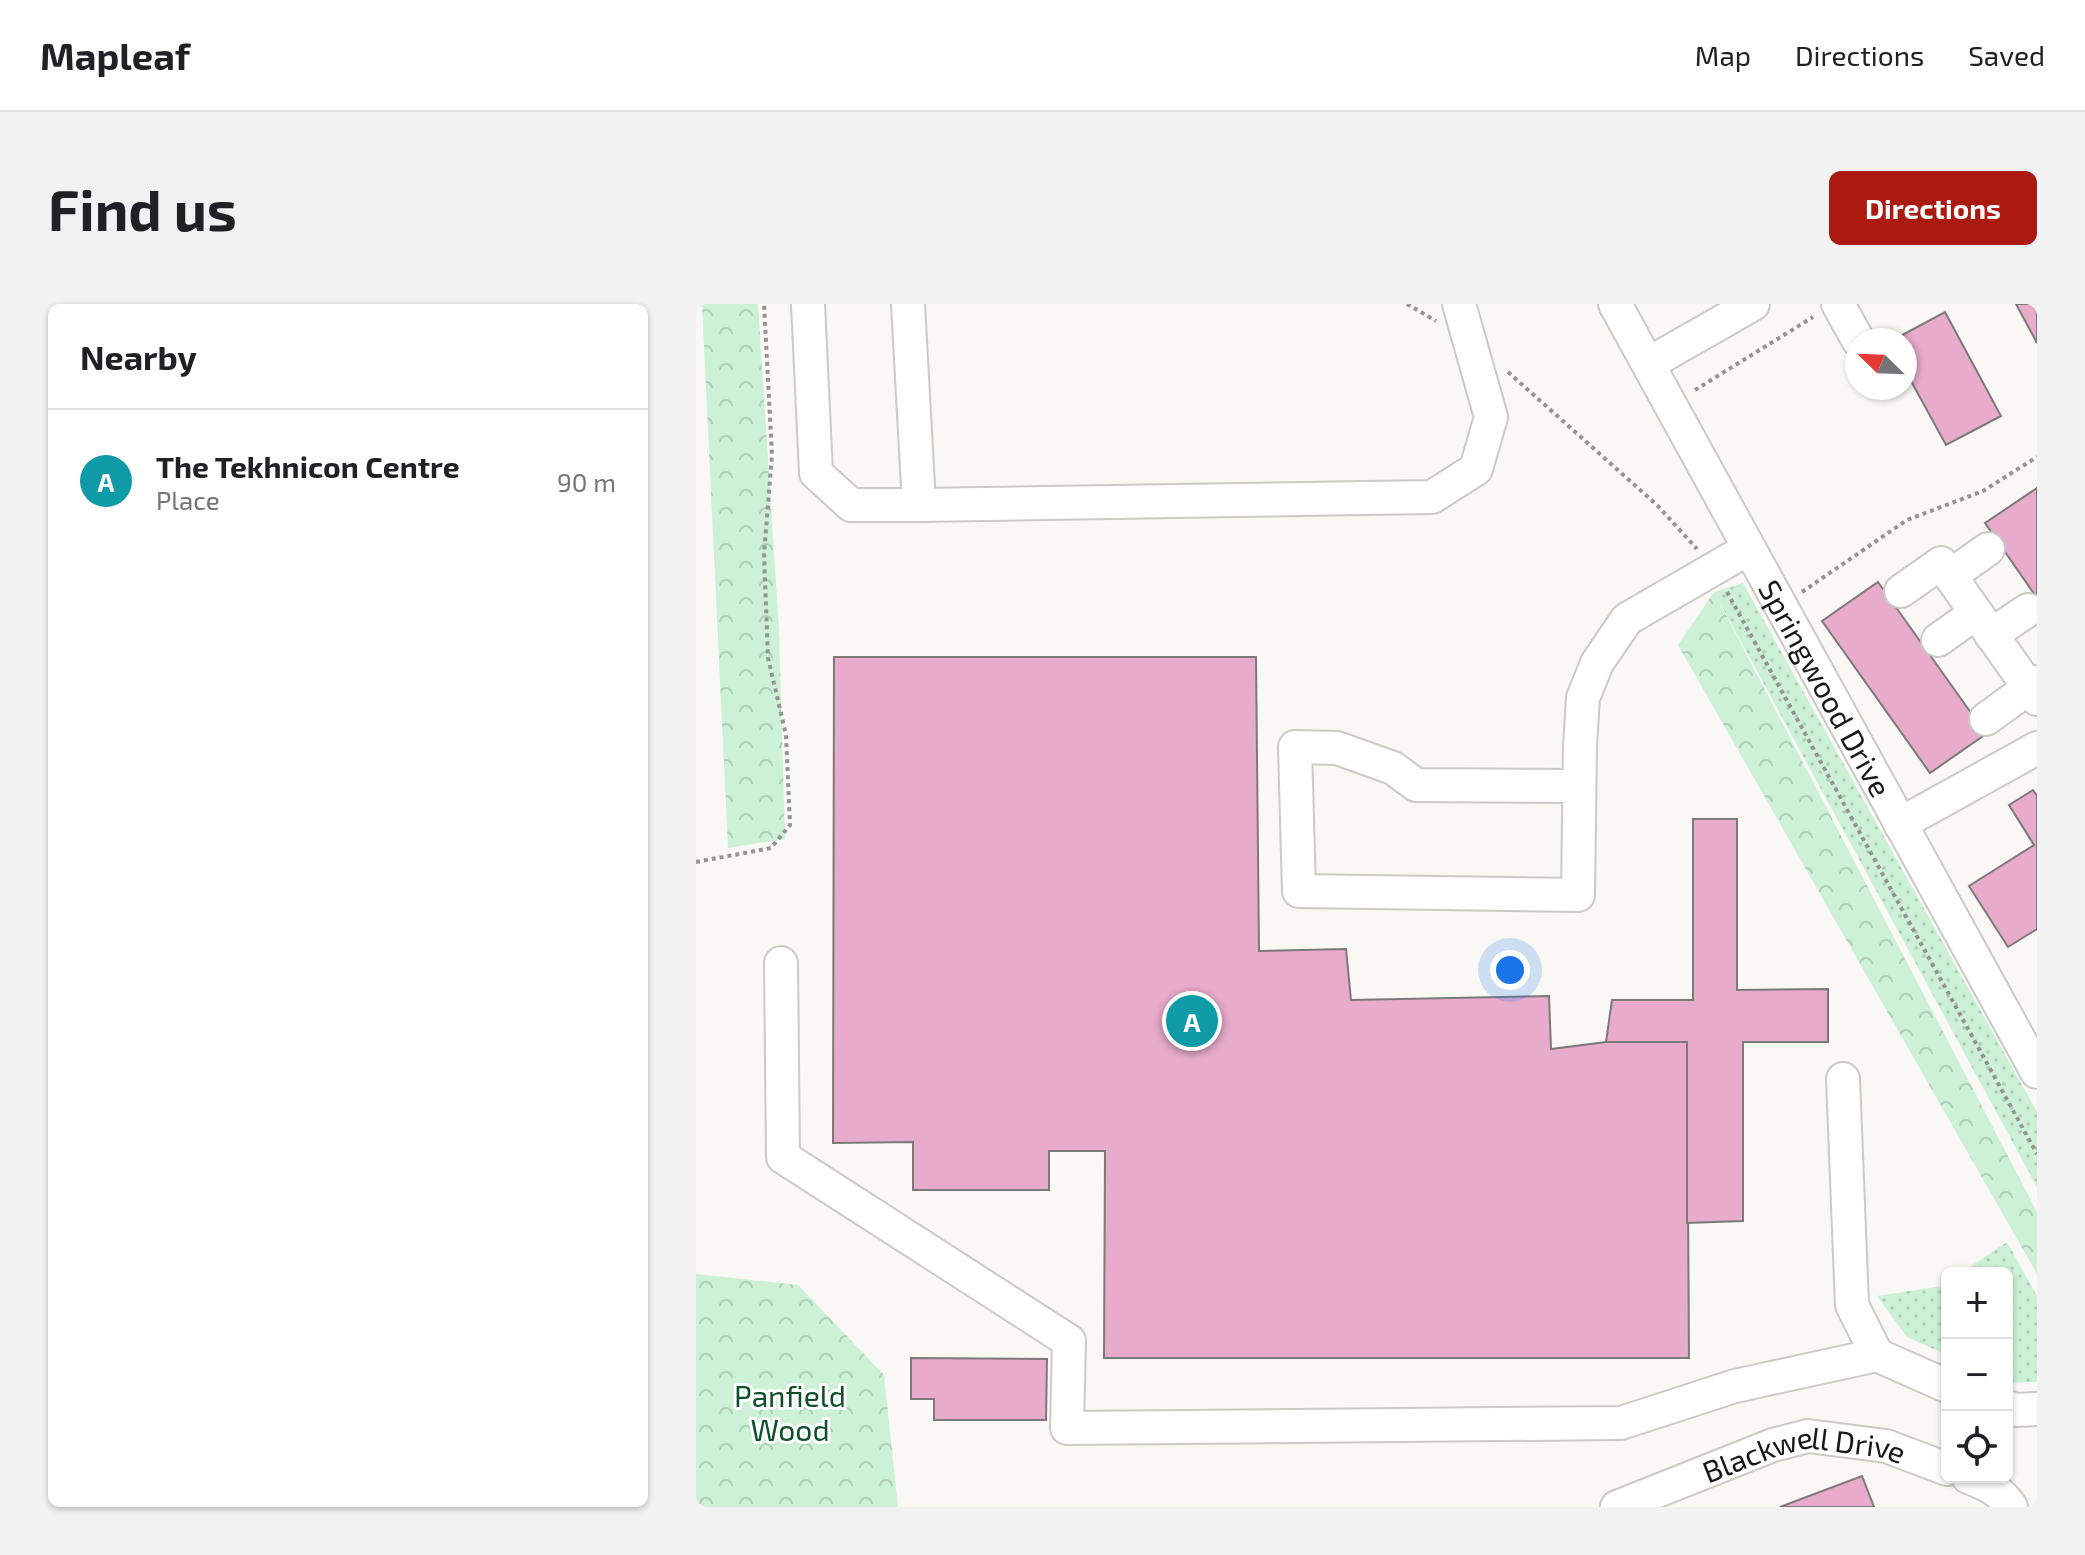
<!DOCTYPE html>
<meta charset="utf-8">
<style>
body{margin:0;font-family:"Exo 2",sans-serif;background:#f2f2f2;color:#202124}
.controls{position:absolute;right:24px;bottom:24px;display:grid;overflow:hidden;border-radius:12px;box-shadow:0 2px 6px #0004}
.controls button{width:72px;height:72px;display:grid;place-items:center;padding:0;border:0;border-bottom:2px solid #e0e0e0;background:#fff;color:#202124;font:40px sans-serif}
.compass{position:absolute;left:1149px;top:24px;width:72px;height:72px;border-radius:50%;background:#fff;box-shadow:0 2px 6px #0004;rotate:293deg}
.you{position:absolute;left:814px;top:666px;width:28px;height:28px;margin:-20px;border:6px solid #fff;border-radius:50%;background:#1a73e8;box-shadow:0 0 0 12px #1a73e833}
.badge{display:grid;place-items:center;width:52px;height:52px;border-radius:50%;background:#ab1a11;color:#fff;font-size:26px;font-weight:700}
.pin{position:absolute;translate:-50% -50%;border:4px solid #fff;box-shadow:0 2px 8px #0006}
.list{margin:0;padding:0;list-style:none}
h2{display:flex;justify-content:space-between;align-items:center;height:104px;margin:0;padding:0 32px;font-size:34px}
h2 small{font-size:26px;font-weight:400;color:#757577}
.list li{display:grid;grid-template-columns:52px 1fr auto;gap:24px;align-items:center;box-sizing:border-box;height:144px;padding:0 32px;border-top:2px solid #e0e0e0}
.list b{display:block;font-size:30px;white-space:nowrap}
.list p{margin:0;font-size:26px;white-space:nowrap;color:#757577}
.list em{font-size:26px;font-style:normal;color:#757577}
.icon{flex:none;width:44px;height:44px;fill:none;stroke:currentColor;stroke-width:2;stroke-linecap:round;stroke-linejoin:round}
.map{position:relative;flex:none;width:1341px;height:1203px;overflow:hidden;border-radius:12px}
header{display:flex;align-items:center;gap:48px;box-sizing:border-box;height:112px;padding:0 40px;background:#fff;border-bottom:2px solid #e0e0e0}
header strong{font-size:38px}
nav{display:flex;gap:44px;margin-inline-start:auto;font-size:28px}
.intro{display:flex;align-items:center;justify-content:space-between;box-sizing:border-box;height:192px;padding:0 48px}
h1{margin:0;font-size:56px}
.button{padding:20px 36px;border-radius:12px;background:#ab1a11;color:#fff;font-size:28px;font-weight:700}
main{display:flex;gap:48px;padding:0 48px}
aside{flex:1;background:#fff;border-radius:12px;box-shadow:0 2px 6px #0004}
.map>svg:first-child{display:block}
.grass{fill:url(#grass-dots)}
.forest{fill:url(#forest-crowns)}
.building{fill:#e8abcb;stroke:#7c797a;stroke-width:2}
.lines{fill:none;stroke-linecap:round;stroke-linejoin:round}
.minor-casing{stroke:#cbcac7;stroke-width:36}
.path{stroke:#959492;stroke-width:4;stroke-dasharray:4 4;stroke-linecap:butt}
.minor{stroke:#fff;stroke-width:32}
.labels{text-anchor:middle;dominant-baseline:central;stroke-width:6;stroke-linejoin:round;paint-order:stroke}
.street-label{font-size:30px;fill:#171716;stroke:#fff}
.park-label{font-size:30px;fill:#0e502b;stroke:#fff}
</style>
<header>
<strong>Mapleaf</strong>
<nav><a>Map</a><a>Directions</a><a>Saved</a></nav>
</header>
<div class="intro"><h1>Find us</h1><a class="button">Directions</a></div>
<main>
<aside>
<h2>Nearby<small></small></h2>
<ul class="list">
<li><span class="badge" style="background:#0f9aa8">A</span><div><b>The Tekhnicon Centre</b><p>Place</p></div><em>90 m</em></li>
</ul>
</aside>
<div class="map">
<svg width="1341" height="1203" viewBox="0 0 1341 1203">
<defs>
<pattern id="grass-dots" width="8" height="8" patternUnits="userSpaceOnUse" patternTransform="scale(2)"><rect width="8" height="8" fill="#ccf1d6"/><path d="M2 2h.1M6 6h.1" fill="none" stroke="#aeceb7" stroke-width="1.8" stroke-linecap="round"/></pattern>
<pattern id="forest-crowns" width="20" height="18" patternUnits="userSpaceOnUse" patternTransform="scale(2)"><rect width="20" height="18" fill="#ccf1d6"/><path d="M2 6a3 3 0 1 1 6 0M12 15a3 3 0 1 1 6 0" fill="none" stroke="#aeceb7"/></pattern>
</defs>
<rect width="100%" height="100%" fill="#faf8f5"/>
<g class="grass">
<path d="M1047 279 1341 808V883L1018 288Z"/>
<path d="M1311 938 1341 992V1078L1311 1079V969H1265Z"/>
<path d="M1251 979V1051L1211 1033 1181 992 1246 982Z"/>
</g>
<g class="forest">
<path d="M6 0H62L83 327 89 535 32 544Z"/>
<path d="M1018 288 1341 908V970L982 341Z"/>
<path d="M0 970 102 981 188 1071 202 1203H0Z"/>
</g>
<g class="building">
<path d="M1320 0H1341V39Z"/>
<path d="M1249 8 1305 112 1250 141 1209 66V36H1197Z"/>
<path d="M1341 184V294L1289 219Z"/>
<path d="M1182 278 1290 430 1234 469 1126 317Z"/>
<path d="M138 353H560L563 647 650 645 655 696 853 692 855 745 910 738H991L993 1054H408L409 847H353V886H217V838L137 839Z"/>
<path d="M1337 486 1341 492V625L1312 643 1273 582 1338 541 1313 501Z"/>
<path d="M997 515H1041V686L1132 685V738H1047V917L991 919V738H910L916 696H997Z"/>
<path d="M215 1054 351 1055 350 1116H238V1095H215Z"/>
<path d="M1166 1172 1178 1203H1084Z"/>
</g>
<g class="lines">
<defs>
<g id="minor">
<path d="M112 0 120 169 155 201H223L736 193 780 165 795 113 763 0"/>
<path d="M212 0 223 201"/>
<path id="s1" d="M919 0 1341 768"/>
<path d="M1142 0 1162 36"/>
<path d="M952 60 1057 0"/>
<path d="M1254 272 1292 245"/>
<path d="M1205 287 1245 259 1341 395"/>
<path d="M1295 331 1332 306"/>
<path d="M1242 336 1280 309"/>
<path d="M1290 415 1341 378"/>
<path d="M883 482 720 481 697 464 641 444 599 443 603 587 882 591 884 442 887 394 901 359 931 315 1052 245"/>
<path d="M1204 520 1341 444"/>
<path d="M85 659 87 853 373 1037 371 1124 925 1119 1039 1082 1181 1051"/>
<path d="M1147 775 1156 1001 1181 1051 1251 1082"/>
<path d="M1311 1103 1320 1106 1341 1105"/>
<path d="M1272 1173C1290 1180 1304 1186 1315 1203"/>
<path id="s2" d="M921 1203 1077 1141 1112 1132 1190 1142 1251 1165"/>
</g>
</defs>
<use href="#minor" class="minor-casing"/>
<g class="path">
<path d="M711 0 740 17"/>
<path d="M812 68 961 201 1001 245"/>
<path d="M999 86 1117 13"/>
<path d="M1031 288 1341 850"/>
<path d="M1106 288 1211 216 1287 187 1341 153"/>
<path d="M0 558 75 544 94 521 90 431 72 354 68 250 76 151 68 0"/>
</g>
<use href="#minor" class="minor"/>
</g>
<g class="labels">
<g class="street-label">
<text stroke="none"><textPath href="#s1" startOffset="438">Springwood Drive</textPath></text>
<text stroke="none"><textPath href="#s2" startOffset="198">Blackwell Drive</textPath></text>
</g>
<g class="park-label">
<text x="94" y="1091">Panfield<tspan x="94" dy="34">Wood</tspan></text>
</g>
</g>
</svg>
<div class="controls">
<button>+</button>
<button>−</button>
<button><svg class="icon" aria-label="locate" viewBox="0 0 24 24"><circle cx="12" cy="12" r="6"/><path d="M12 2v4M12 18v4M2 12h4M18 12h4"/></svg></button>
</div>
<svg class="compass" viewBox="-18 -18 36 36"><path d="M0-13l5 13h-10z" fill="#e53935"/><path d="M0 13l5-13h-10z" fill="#757577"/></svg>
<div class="you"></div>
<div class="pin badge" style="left:496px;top:717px;background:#0f9aa8">A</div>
</div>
</main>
